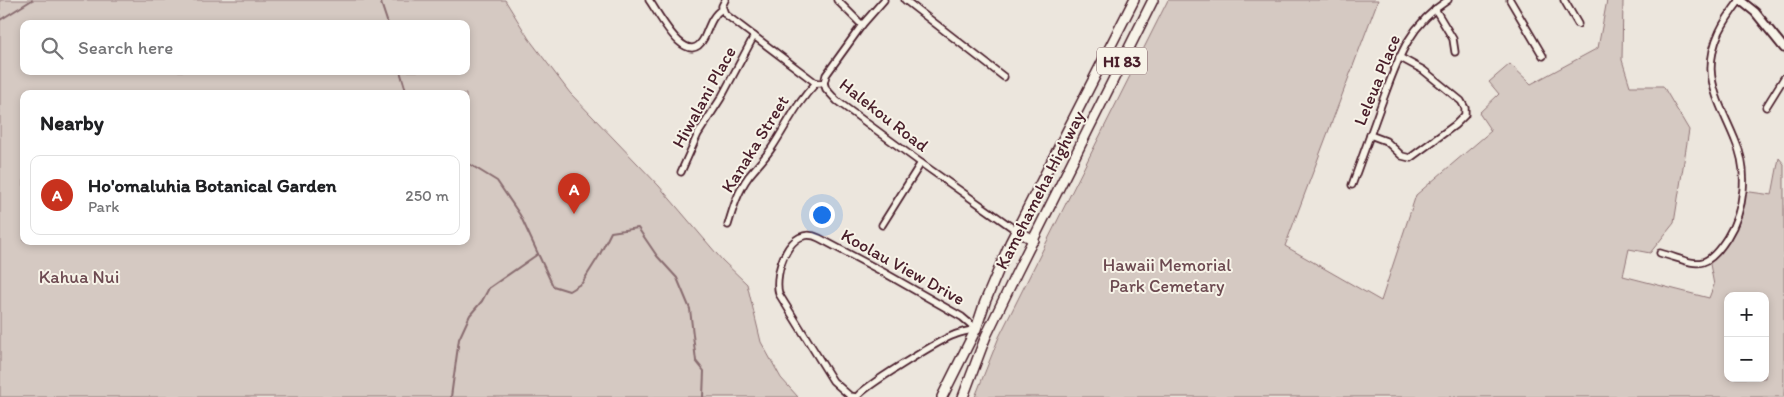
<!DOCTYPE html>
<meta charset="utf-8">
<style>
body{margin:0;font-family:Itim,sans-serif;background:#f6f6f6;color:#202124}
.controls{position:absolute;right:15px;bottom:15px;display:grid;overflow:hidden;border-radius:10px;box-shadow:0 2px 8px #0003}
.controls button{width:45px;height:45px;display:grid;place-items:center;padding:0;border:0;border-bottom:1px solid #e0e0e0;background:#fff;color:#202124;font:25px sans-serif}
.you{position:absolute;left:821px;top:214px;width:18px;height:18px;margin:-12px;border:4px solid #fff;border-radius:50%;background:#1a73e8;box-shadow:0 0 0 8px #1a73e833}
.badge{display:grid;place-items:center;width:32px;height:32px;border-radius:50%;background:#c8321e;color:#fff;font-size:16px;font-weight:700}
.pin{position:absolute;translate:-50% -41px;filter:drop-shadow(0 1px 2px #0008)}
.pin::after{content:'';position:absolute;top:26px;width:18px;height:15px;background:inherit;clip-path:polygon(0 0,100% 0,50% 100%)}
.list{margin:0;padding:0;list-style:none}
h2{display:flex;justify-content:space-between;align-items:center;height:65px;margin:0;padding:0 20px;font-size:21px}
h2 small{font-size:16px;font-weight:400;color:#757577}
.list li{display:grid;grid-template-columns:32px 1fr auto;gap:15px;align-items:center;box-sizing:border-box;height:80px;margin:0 10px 10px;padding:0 10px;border:1px solid #e0e0e0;border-radius:10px}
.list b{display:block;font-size:19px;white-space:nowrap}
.list p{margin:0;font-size:16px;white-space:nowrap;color:#757577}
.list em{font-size:16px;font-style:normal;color:#757577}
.icon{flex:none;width:28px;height:28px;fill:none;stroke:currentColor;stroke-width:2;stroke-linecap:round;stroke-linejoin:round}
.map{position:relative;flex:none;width:1784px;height:397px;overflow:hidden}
.search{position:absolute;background:#fff;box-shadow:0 2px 8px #0003;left:20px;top:20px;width:450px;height:55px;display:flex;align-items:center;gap:12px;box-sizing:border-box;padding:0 18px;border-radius:10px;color:#757577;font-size:19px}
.panel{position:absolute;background:#fff;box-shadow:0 2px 8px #0003;left:20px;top:90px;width:450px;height:155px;border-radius:10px}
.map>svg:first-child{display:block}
.green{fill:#d5c9c2;stroke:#907476;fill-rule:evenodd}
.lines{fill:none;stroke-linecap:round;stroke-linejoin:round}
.stream{stroke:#896c6f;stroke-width:2}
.minor-casing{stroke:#4a1f2b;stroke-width:9}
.tertiary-casing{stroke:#4a1f2b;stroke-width:11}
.primary-casing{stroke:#4a1f2b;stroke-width:12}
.minor{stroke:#f7f3e8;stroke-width:5.5}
.tertiary{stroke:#f7f3e8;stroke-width:7}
.primary{stroke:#f7f3e8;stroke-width:9}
.labels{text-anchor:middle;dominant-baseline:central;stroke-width:4;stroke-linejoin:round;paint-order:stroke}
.shield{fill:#f7f3e8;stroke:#7e5f64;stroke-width:1}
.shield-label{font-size:16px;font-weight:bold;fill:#4a1f2b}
.street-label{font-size:18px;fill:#4a1f2b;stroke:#f7f3e8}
.park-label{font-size:18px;fill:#6d4a51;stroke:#f7f3e8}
</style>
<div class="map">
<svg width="1784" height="397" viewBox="0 0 1784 397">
<rect width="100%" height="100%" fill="#ece6dd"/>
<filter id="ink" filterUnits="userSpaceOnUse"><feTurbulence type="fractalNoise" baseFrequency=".02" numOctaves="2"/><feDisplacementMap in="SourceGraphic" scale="10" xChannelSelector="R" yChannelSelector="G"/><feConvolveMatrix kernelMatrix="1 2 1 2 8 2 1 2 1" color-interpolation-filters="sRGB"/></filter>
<g filter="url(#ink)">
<g class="green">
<path d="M0 0H505L529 39 570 93 659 186 722 260 747 284 761 342 781 378 798 397H0ZM24 24H466V71H24ZM24 94H466V241H24Z"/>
<path d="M1168 0H1378L1285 246 1381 301 1416 195 1491 131 1479 113 1499 94 1489 82 1510 64 1531 84 1598 48 1607 0H1623L1622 60 1630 86H1663L1689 130 1674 223 1650 253 1629 249 1623 276 1709 298 1714 285 1709 259 1739 218 1743 191 1772 195 1779 158 1784 164V397H975L999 337ZM1728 296H1765V378H1728Z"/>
</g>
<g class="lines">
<g class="stream">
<path d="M380 0 388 24"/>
<path d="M0 20 32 0"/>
<path d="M400 71 407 94"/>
<path d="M466 162 497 181 520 215 553 286 569 291 582 283 599 256 611 232 638 228 657 256 677 278 690 309 696 361 704 371 703 397"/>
<path d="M451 397 459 339 470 315 482 301 489 288 538 254"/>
</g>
<defs>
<g id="minor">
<path d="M649 0C658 12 687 71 704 38 709 27 712 15 722 9"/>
<path d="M725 0 722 6 725 14 816 83H820"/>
<path d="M837 0 862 25"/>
<path d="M905 0 1004 77"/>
<path d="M1510 0 1543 56"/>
<path d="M1564 0 1578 24"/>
<path d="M1435 9 1453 39 1455 52"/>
<path d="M824 83 826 89 837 101 921 163 1017 231"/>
<path d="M824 83 826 75 862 25 884 0"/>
<path d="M1766 107 1784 78"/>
<path d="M1370 135 1386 141 1402 156 1410 158 1455 125 1465 115V108L1461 101 1423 70 1399 57"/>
<path d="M681 172 698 134 721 98 754 36"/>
<path d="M1352 185C1362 158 1371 132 1381 105 1397 62 1407 26 1448 0"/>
<path d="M728 225C733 208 738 191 749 176 757 166 766 157 773 146 788 123 796 104 816 83"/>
<path d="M882 225 921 163"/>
<path d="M1660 253C1696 263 1704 274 1727 238 1745 209 1749 171 1735 140 1726 117 1712 95 1711 69 1711 41 1724 21 1740 0"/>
<path d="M856 397 850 396 833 381 779 294C773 273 790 223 819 238L883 272 962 317 976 329"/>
<path d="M857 397C863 387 940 340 954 335 961 332 969 331 976 329"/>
</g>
<path id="tertiary" d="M1740 0 1755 12 1784 48"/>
<g id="primary">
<path d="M1017 231 1034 240"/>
<path d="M942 397 976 329 985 302 1010 243 1134 0"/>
<path d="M963 397 986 336 1016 274 1153 0"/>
</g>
</defs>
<use href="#minor" class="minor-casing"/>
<use href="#tertiary" class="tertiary-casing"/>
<use href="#primary" class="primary-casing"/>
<use href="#minor" class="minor"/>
<use href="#tertiary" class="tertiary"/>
<use href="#primary" class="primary"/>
</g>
</g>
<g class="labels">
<rect class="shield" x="1097" y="47.5" width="50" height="27" rx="4"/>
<g class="shield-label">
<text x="1122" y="61">HI 83</text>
</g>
<g class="street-label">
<text transform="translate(1377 80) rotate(-68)">Leleua Place</text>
<text transform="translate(704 97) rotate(-61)">Hiwalani Place</text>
<text transform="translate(884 115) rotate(38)">Halekou Road</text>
<text transform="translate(755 144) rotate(-58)">Kanaka Street</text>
<text transform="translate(1040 190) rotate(-63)">Kamehameha Highway</text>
<text transform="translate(903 267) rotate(29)">Koolau View Drive</text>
</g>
<g class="park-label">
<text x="1167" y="265">Hawaii Memorial<tspan x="1167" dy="21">Park Cemetary</tspan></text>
<text x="79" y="277">Kahua Nui</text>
</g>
</g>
</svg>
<div class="controls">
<button>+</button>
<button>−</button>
</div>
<div class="you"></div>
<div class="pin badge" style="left:574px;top:214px">A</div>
<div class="search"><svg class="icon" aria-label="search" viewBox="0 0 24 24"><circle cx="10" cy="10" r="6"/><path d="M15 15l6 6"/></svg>Search here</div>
<section class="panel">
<h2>Nearby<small></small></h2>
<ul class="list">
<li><span class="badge">A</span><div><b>Ho'omaluhia Botanical Garden</b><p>Park</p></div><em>250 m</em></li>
</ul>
</section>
</div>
